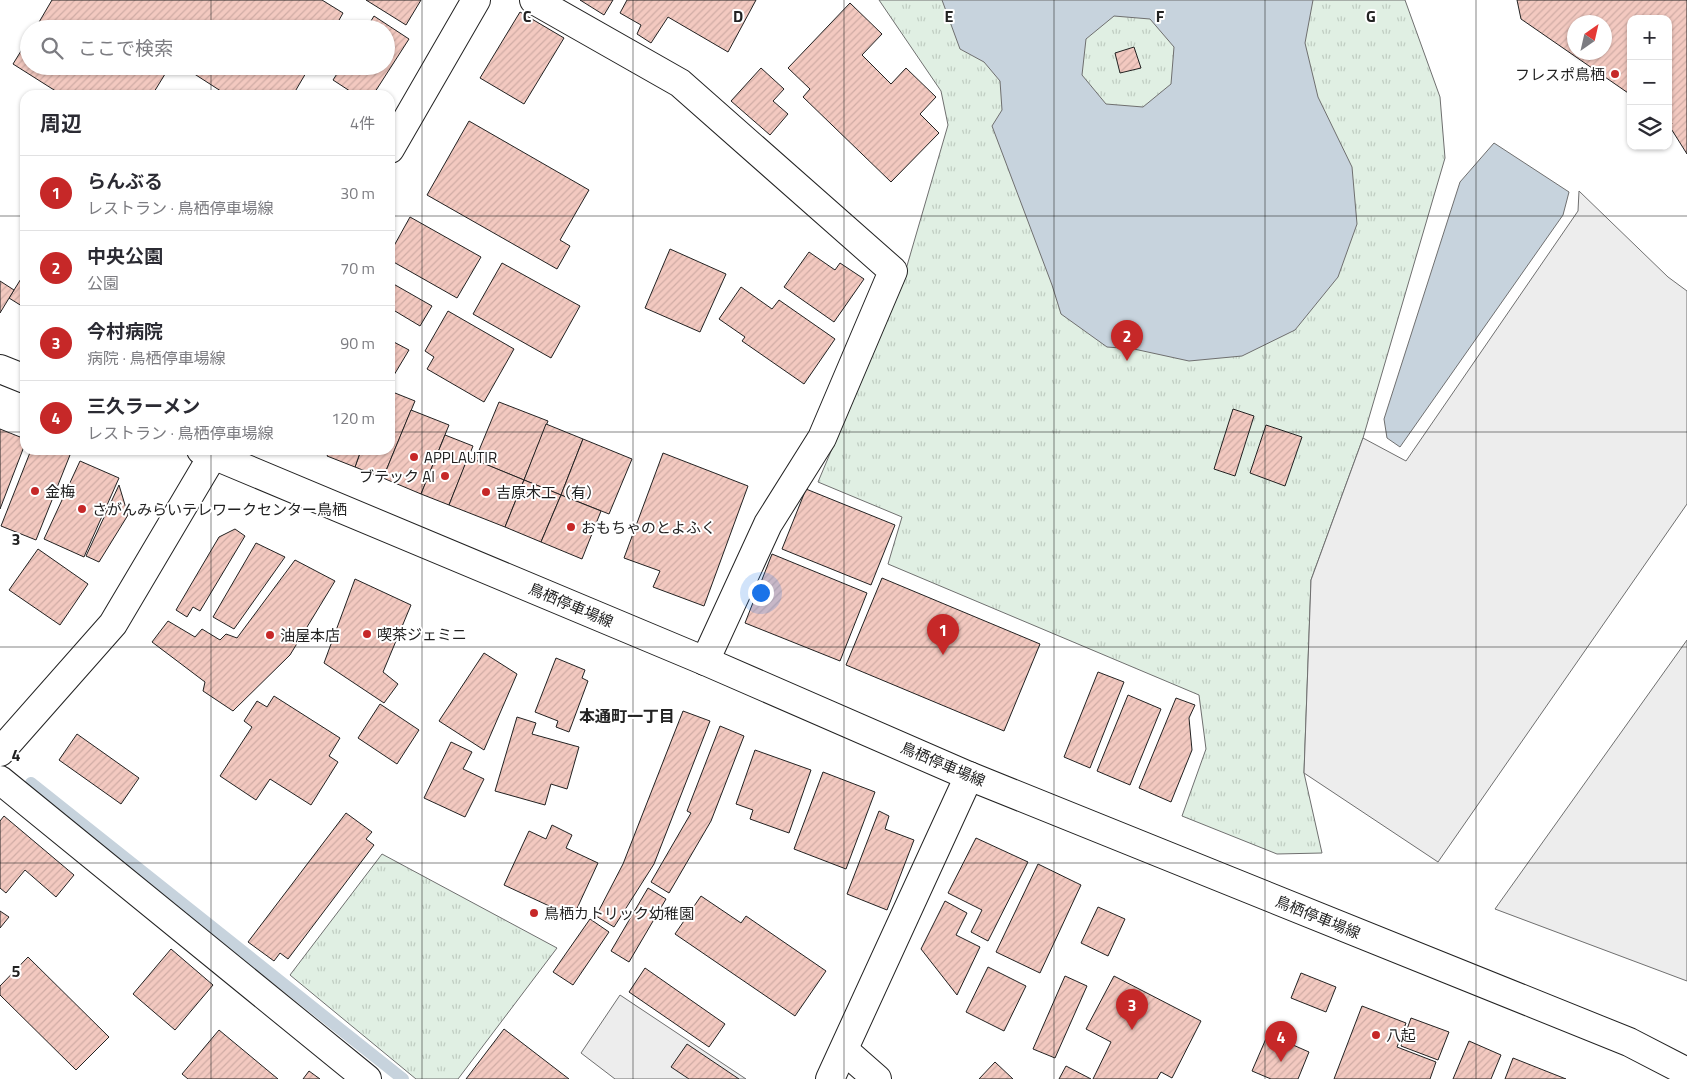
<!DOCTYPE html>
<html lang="ja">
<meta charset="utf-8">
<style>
body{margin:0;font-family:"Titillium Web","Noto Sans JP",sans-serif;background:#f2f2f3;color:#2b2b33}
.controls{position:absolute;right:15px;top:15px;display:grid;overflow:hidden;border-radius:10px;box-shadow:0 1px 4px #0004}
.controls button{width:45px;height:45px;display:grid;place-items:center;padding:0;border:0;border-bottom:1px solid #e1e1e2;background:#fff;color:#2b2b33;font:25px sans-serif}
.compass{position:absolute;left:1567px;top:15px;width:45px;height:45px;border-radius:50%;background:#fff;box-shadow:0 1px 4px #0004;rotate:34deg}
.you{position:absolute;left:760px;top:592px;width:18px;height:18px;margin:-12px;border:4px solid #fff;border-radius:50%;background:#1a73e8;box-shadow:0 0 0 8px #1a73e833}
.badge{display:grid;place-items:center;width:32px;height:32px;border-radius:50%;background:#c62828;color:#fff;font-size:16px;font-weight:700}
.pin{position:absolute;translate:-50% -41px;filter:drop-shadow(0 1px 2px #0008)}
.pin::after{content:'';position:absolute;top:26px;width:18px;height:15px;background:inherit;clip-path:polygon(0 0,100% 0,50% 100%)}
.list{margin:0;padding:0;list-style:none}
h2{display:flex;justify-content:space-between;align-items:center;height:65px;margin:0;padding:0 20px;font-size:21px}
h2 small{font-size:16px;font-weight:400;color:#7c7c81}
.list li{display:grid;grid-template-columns:32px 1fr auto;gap:15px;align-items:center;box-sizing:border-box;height:75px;padding:0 20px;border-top:1px solid #e1e1e2}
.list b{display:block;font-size:19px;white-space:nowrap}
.list p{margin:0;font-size:16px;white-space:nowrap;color:#7c7c81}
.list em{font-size:16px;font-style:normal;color:#7c7c81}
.icon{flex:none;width:28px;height:28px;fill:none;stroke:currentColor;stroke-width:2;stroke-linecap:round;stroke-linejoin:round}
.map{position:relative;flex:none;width:1687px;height:1079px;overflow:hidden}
.search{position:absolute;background:#fff;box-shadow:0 1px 4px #0004;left:20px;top:20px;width:375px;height:55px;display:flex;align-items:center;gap:12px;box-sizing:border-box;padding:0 18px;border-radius:28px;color:#7c7c81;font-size:19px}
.panel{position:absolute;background:#fff;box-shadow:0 1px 4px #0004;left:20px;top:90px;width:375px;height:365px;border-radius:15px}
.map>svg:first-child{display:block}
.park{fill:url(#park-tufts);stroke:#6f6f6f}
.parking{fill:#ededed;stroke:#6f6f6f}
.water{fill:#c7d3dd;stroke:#6f6f6f;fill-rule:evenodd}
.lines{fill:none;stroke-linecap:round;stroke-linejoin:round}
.stream{stroke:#c7d3dd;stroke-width:12}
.building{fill:url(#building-hatch);stroke:#222;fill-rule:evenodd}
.minor-casing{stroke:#222;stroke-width:30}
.tertiary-casing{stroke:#222;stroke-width:30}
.secondary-casing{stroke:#222;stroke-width:30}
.minor{stroke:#fff;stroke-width:28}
.tertiary{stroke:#fff;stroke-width:28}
.secondary{stroke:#fff;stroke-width:28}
.grid{fill:none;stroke:#222;stroke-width:1;stroke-opacity:0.55}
.poi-dot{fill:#c62828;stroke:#fff;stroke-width:2}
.labels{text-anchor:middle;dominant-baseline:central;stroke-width:4;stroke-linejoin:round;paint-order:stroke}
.poi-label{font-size:15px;fill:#222;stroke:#fff;text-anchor:start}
.street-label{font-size:15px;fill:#222;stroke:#fff}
.neighbourhood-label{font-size:16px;font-weight:bold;fill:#222;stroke:#fff}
.grid-label{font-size:16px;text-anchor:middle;font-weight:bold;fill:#222;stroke:#fff;stroke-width:4;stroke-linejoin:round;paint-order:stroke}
</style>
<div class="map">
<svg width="1687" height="1079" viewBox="0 0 1687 1079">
<defs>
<pattern id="park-tufts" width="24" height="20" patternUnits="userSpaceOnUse" patternTransform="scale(1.25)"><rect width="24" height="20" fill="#e0efe3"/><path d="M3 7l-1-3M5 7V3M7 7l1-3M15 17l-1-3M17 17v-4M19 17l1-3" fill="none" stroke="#c0cdc2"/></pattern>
<pattern id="building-hatch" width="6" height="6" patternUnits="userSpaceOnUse" patternTransform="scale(1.25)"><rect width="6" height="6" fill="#f3c9c0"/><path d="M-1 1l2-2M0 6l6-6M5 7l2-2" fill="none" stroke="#d0aca5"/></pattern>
</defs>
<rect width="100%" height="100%" fill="#fff"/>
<g class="park">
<path d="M879 0H1405L1440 97 1445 158 1363 438 1311 580 1304 773 1322 853 1277 854 1182 816 1206 749 1199 695 888 564 902 517 818 482 902 283 948 125 941 91Z"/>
<path d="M382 854 557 948 458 1079H416L290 975Z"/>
</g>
<g class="parking">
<path d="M1579 191 1668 277 1687 291V504L1438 862 1304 773 1311 580 1363 438 1406 461 1578 211Z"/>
<path d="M1687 640V981L1495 909Z"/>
<path d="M620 995 746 1079H615L581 1053Z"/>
</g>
<g class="water">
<path d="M942 0H1313L1305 43 1318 97 1352 167 1357 224 1338 277 1295 330 1242 356 1189 361 1134 349 1107 347 1061 314 1052 285 992 126 1002 110 1000 81 984 62 960 49ZM1114 16 1150 19 1174 47 1171 84 1143 107 1106 104 1082 75 1086 39Z"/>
<path d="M1494 143 1569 192 1563 215 1400 447 1387 438 1384 419 1460 182Z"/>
</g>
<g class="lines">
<path class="stream" d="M31 783 403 1079"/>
</g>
<g class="building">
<path d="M52 0H322L343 13 334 29H35Z"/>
<path d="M366 0H421L406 25Z"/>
<path d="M580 0H613L604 15Z"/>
<path d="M627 0H756L728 52 668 17 651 43 637 34 641 25 620 13Z"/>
<path d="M1517 0H1687V154L1670 127 1672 123 1668 121V19H1631V95L1521 19ZM1574 22H1604V52H1574Z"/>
<path d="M850 3 882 34 862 55 891 84 906 68 936 97 920 114 939 133 891 182 803 97 810 89 788 68Z"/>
<path d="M520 12 564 38 524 104 480 78Z"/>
<path d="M374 16 409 39 373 95H356L333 80 342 66H386V29H366Z"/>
<path d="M29 38V66H170L154 92 150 95H62L13 64Z"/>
<path d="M1134 47 1141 68 1120 73 1115 53Z"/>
<path d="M182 66H310L293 95H227Z"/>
<path d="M761 68 784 89 773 101 788 114 770 135 731 101Z"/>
<path d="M469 121 589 190 560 240 570 246 557 269 427 195Z"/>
<path d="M410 217 481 257 457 298 390 260V253Z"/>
<path d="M670 249 726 274 700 332 645 308Z"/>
<path d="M809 252 835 270 840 263 864 279 834 322 784 287Z"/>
<path d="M502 263 580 306 551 358 473 314Z"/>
<path d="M24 274H25V308L9 298Z"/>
<path d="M0 281 14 290 0 313Z"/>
<path d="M390 282 432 306 420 326 390 308Z"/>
<path d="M741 287 772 309 779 300 835 339 804 384 742 341 745 337 719 319Z"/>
<path d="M448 311 514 349 484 402 427 369 434 357 425 351Z"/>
<path d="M390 340 409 350 394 375 390 373Z"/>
<path d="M390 391 415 401 383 478 355 467 361 450H390Z"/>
<path d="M499 402 548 421 524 480 475 460Z"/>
<path d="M1233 409 1254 416 1235 476 1214 469Z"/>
<path d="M411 410 449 425 421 494 383 478Z"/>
<path d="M546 424 583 439 561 495 524 480Z"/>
<path d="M1266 425 1302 437 1285 486 1250 473Z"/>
<path d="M0 429 25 439V444L0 509Z"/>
<path d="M445 435 473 446 449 505 421 494Z"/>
<path d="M583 439 632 459 609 514 561 495Z"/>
<path d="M31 450H56L70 455 36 540 1 526Z"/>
<path d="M330 450H361L355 467 327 456Z"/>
<path d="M663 453 748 486 704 606 653 587 660 571 624 558Z"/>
<path d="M468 457 524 480 505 527 449 505Z"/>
<path d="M80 461 119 478 84 557 44 539Z"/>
<path d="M524 480 561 495 541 542 505 527Z"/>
<path d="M119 485 128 515 99 562 86 556Z"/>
<path d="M806 489 895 525 871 585 782 549Z"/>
<path d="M561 495 601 511 582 559 541 542Z"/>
<path d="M235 529 245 536 200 611 193 607 187 617 176 610 219 537Z"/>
<path d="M256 543 285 557 234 629 213 617Z"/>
<path d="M38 549 88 584 60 625 9 590Z"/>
<path d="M772 554 867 593 840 661 745 623Z"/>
<path d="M295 560 335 581 290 655 233 711 203 691 205 682 152 642 168 621 195 637 202 629 220 640 226 634 237 638Z"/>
<path d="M882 578 1040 644 1004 731 846 665Z"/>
<path d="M355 579 411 605 383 672 398 684 384 703 324 663Z"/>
<path d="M484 653 517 674 484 750 439 721Z"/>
<path d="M556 658 585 670 582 678 588 681 569 732 556 727 558 721 535 712Z"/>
<path d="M1098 672 1124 682 1090 768 1064 757Z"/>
<path d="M1128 695 1161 709 1130 785 1097 771Z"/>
<path d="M274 696 340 738 329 756 338 762 311 805 270 779 256 800 220 776 252 727 244 721 257 701 267 707Z"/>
<path d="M1176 698 1195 705 1189 718 1192 750 1171 802 1139 788Z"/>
<path d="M380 704 419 730 397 764 358 738Z"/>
<path d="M683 711 710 721 654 864 614 927 596 916 623 864Z"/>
<path d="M517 717 536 723 532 734 579 747 567 789 551 784 545 805 495 791Z"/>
<path d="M720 726 744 736 711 821 669 893 651 882 691 813 687 811Z"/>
<path d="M77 734 139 778 121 804 59 760Z"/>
<path d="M451 742 472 752 463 769 484 779 465 817 424 798Z"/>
<path d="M755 750 811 770 789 833 750 819 753 810 736 804Z"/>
<path d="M823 772 875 792 846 869 794 849Z"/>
<path d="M879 811 889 816 885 829 914 840 887 910 847 894Z"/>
<path d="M346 813 372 832 366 839 374 845 288 959 280 953 274 961 248 942Z"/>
<path d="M4 816 74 875 56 897 25 870 6 893 0 888V821Z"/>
<path d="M552 825 572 835 566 848 598 863 573 917 504 885 529 831 546 839Z"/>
<path d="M976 838 1028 862 988 941 971 932 982 910 948 893Z"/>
<path d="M1038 864 1081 885 1040 973 996 952Z"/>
<path d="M648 888 666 899 629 962 611 951Z"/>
<path d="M701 896 741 923 746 916 826 971 795 1016 675 934Z"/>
<path d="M945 901 967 913 956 935 980 947 957 995 921 949Z"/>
<path d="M1098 907 1125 919 1108 956 1081 943Z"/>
<path d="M0 911 9 917 0 928Z"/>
<path d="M590 919 609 932 573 985 553 972Z"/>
<path d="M171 949 213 985 175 1030 133 994Z"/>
<path d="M28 957 109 1037 76 1070 0 995V986Z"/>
<path d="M988 967 1026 986 1004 1031 966 1012Z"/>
<path d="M645 968 725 1024 709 1047 629 992Z"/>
<path d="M1301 973 1336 987 1326 1012 1291 998Z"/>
<path d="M1065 976 1087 986 1055 1058 1033 1049Z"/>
<path d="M1114 976 1201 1021 1172 1078 1161 1072 1157 1079H1093L1111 1042 1086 1029Z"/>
<path d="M1362 1006 1406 1023 1397 1047 1436 1062 1430 1079H1334Z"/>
<path d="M1411 1018 1449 1032 1438 1060 1401 1046Z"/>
<path d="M504 1029 569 1079H466Z"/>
<path d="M219 1030 278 1079H188L182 1074Z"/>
<path d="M1268 1034 1309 1052 1298 1079H1271L1252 1071Z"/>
<path d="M1469 1041 1501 1055 1491 1079H1453Z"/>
<path d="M687 1044 739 1079H689L671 1067Z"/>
<path d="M1513 1058 1566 1079H1505Z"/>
<path d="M995 1062 1013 1079H979Z"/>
<path d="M1066 1066 1091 1079H1059Z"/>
<path d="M309 1071 320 1079H303Z"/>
</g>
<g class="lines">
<defs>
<g id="minor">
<path d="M534 0 680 83 893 271 822 438 768 524 705 661"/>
<path d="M0 780 367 1079"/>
<path d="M844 1050 877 1079"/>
<path d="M830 1079 969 776"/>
</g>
<g id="tertiary">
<path d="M390 149 476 0"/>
<path d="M0 752 113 624 216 450"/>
</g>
<g id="secondary">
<path d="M0 369 25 379"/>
<path d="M201 450 705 661 969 776 1629 1042 1687 1072"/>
</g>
</defs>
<use href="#minor" class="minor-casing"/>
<use href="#tertiary" class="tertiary-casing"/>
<use href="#secondary" class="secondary-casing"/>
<use href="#minor" class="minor"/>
<use href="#tertiary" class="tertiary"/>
<use href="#secondary" class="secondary"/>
</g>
<path class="grid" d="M211 0V29M422 0V1079M633 0V1079M844 0V1079M1054 0V1079M1265 0V1079M1476 0V1079M211 66V95M0 216H25M390 216H1687M0 432H25M390 432H1687M211 450V1079M0 647H1687M0 863H1687"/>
<g class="poi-dot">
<circle cx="1615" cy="74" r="5"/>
<circle cx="414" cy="457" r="5"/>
<circle cx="445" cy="476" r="5"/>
<circle cx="35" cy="491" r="5"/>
<circle cx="486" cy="492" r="5"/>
<circle cx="82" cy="509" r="5"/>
<circle cx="571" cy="527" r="5"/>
<circle cx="367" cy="634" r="5"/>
<circle cx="270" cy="635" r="5"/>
<circle cx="534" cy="913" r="5"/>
<circle cx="1376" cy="1035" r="5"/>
</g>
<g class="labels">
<g class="poi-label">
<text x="1605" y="74" text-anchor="end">フレスポ鳥栖</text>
<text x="424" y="457">APPLAUTIR</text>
<text x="435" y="476" text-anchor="end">ブテック AI</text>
<text x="45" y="491">金梅</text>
<text x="496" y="492">吉原木工（有）</text>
<text x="92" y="509">さがんみらいテレワークセンター鳥栖</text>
<text x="581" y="527">おもちゃのとよふく</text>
<text x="377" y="634">喫茶ジェミニ</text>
<text x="280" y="635">油屋本店</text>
<text x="544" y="913">鳥栖カトリック幼稚園</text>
<text x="1386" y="1035">八起</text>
</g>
<g class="street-label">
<text transform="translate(571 605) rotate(23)">鳥栖停車場線</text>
<text transform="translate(943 764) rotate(23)">鳥栖停車場線</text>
<text transform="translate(1318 917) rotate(22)">鳥栖停車場線</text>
</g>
<g class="neighbourhood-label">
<text x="627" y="716">本通町一丁目</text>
</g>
</g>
<g class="grid-label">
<text x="527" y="22">C</text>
<text x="738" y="22">D</text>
<text x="949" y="22">E</text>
<text x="1160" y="22">F</text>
<text x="1371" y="22">G</text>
<text x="16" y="545">3</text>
<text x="16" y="761">4</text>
<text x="16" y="977">5</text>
</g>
</svg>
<div class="controls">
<button>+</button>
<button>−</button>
<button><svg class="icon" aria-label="layers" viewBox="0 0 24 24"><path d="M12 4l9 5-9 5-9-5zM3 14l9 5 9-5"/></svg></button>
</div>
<svg class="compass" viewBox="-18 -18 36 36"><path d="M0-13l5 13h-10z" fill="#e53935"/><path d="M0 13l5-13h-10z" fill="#7c7c81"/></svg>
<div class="you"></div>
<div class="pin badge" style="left:943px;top:655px">1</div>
<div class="pin badge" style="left:1127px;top:361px">2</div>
<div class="pin badge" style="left:1132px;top:1030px">3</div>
<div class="pin badge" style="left:1281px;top:1062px">4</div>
<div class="search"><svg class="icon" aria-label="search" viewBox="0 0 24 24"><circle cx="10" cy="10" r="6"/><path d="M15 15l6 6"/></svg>ここで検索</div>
<section class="panel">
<h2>周辺<small>4件</small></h2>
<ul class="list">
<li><span class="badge">1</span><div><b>らんぶる</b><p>レストラン · 鳥栖停車場線</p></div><em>30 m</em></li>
<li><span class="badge">2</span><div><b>中央公園</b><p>公園</p></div><em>70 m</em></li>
<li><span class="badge">3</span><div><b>今村病院</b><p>病院 · 鳥栖停車場線</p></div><em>90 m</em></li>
<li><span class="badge">4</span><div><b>三久ラーメン</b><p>レストラン · 鳥栖停車場線</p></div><em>120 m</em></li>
</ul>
</section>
</div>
